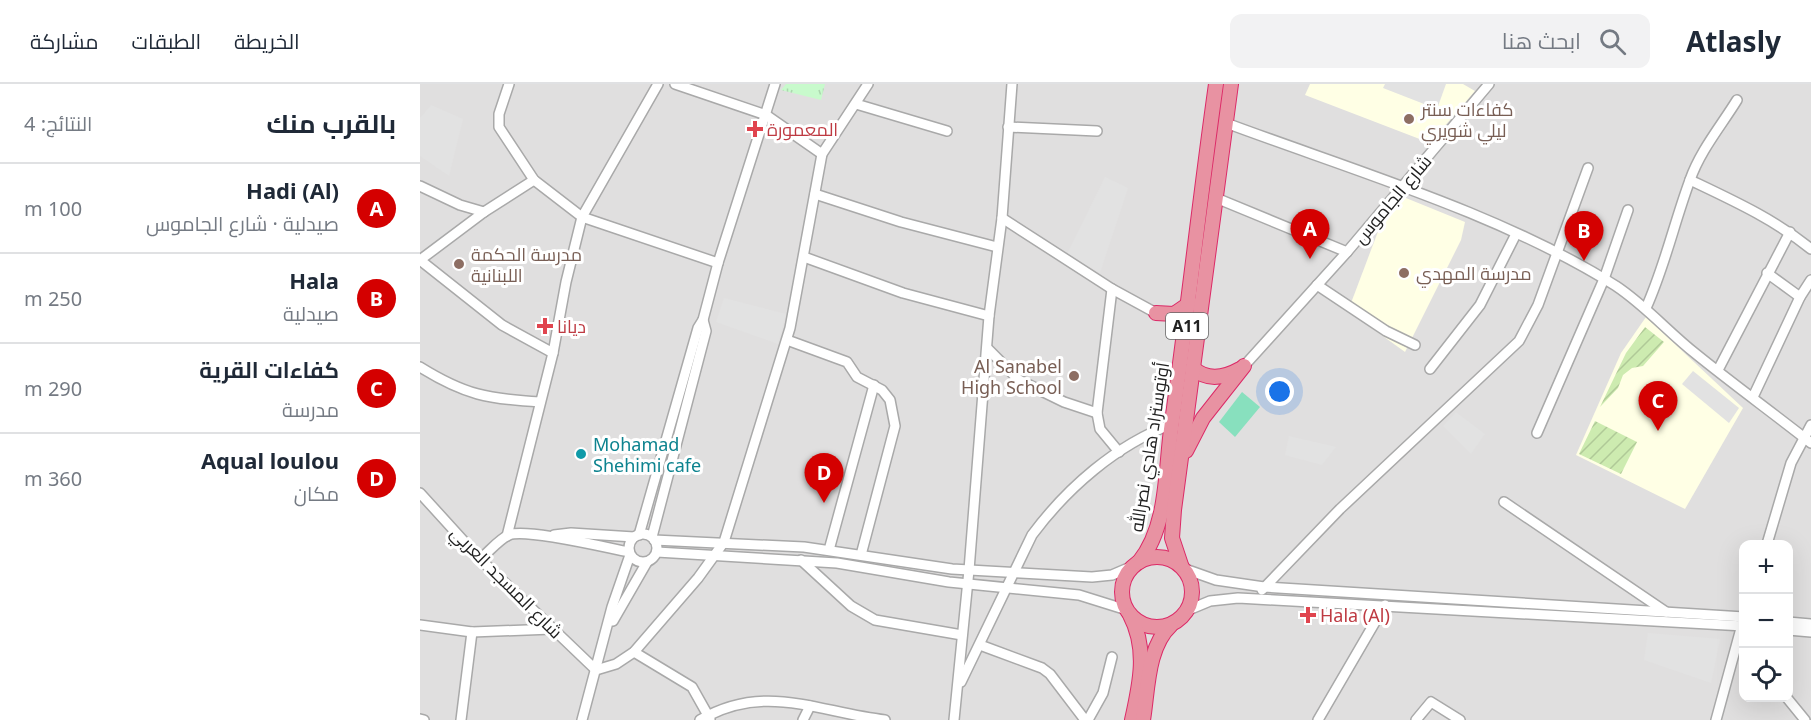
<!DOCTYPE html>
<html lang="ar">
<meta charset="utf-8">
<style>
body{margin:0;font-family:"Noto Sans",Cairo,sans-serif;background:#f2f2f3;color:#1f2937;direction:rtl}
.controls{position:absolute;right:18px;bottom:18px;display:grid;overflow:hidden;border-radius:12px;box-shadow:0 6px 24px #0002}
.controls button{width:54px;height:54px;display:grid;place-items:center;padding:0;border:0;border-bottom:2px solid #e0e1e3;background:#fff;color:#1f2937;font:30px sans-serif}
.you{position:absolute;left:860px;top:308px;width:21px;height:21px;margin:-15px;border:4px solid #fff;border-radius:50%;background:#1a73e8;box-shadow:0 0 0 9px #1a73e833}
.badge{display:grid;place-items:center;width:39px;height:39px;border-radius:50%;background:#d40000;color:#fff;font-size:20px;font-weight:700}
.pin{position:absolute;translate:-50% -50px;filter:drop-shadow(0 2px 3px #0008)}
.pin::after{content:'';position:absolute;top:32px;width:21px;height:18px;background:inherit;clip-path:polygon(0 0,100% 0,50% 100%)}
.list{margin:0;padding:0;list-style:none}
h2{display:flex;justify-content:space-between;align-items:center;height:78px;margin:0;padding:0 24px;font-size:26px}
h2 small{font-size:20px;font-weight:400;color:#747a83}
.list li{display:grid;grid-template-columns:39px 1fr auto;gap:18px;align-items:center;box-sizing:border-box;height:90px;padding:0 24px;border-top:2px solid #e0e1e3}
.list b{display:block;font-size:22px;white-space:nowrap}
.list p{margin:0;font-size:20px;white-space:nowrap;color:#747a83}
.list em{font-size:20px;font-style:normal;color:#747a83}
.icon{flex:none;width:33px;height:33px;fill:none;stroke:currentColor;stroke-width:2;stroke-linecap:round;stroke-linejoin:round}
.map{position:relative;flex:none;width:1391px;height:636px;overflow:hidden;direction:ltr}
header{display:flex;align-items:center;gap:36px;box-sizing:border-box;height:84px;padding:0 30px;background:#fff;border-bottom:2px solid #e0e1e3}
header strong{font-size:28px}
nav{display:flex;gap:33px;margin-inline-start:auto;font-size:21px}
.search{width:420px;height:54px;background:#f2f2f3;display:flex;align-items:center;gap:15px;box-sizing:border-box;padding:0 21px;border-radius:12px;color:#747a83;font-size:22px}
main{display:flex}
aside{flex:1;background:#fff}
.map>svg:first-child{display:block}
.residential{fill:#e0dfdf;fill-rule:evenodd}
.education{fill:#ffffe5}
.park{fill:url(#park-tufts)}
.garden{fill:url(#garden-furrows)}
.pitch{fill:#88e0be}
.parking{fill:#e2e2e2}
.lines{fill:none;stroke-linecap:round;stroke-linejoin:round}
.minor-casing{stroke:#a9a9a9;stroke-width:12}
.highway-casing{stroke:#dc2a67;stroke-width:16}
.minor{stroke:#fff;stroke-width:9}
.highway{stroke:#e892a2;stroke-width:14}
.education-dot{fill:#8d6e63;stroke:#fff;stroke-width:2}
.health-dot{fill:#e0444e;stroke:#fff;stroke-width:2}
.culture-dot{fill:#0f9aa8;stroke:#fff;stroke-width:2}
.labels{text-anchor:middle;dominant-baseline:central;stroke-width:6;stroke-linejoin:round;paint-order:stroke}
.shield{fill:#fff;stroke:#646464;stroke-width:1.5}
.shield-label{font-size:16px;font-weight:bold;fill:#222}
.education-label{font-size:18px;fill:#785e54;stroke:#fff;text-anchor:start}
.health-label{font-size:18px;fill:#be3a42;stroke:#fff;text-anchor:start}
.street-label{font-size:18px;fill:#222;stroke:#fff}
.culture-label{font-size:18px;fill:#0d838f;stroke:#fff;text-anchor:start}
</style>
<header>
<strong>Atlasly</strong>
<div class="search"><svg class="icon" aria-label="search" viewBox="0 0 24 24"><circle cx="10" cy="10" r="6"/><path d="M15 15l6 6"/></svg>ابحث هنا</div>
<nav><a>الخريطة</a><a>الطبقات</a><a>مشاركة</a></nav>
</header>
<main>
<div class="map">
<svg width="1391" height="636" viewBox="0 0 1391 636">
<defs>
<pattern id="park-tufts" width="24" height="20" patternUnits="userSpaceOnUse" patternTransform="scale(1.5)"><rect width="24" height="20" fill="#c8facc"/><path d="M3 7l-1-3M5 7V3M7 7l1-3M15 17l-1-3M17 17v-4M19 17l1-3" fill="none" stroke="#acd6af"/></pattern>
<pattern id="garden-furrows" width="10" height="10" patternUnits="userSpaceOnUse" patternTransform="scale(1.5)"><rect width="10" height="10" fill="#cdebb0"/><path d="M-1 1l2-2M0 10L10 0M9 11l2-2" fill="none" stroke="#b0c997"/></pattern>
</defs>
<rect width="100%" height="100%" fill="#f2efe9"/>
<path class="residential" d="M0 0H1391V636H0ZM1324 460H1368V614H1324Z"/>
<g class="education">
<path d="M890 0H1043L1055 7 1010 59 885 11Z"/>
<path d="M981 112 1045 138 1041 156 985 268 928 227 965 129 972 118Z"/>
<path d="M1226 233 1323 324 1265 425 1156 371 1201 269Z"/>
</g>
<path class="park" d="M366 0H405L401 16 361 6Z"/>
<g class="garden">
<path d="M1225 243 1244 258 1223 282 1212 284 1203 291 1198 304 1180 323 1206 269Z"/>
<path d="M1175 337 1217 358 1201 390 1159 370Z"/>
</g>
<path class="pitch" d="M822 308 840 323 815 353 799 338Z"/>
<g class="parking">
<path d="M965 0H1026L1017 25 963 4Z"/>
<path d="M11 21 43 35 29 92 0 72V34Z"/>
<path d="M685 93 708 104 680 189 647 170Z"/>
<path d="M304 214 366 230 358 260 296 238Z"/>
<path d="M1273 287 1319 324 1309 339 1262 300Z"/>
<path d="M1036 328 1065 350 1051 370 1023 342Z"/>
<path d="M869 352 916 363 902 381 865 371Z"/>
<path d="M1228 549 1300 555 1291 599 1224 576Z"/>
</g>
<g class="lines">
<defs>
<g id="minor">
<path d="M89 0 79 30V43L114 96 162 133 298 179"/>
<path d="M255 0 346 31 402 70"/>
<path d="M436 20 527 47"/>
<path d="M806 39C932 86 1082 130 1196 202 1226 222 1248 248 1276 270 1313 300 1353 329 1391 359"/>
<path d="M588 43 677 47"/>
<path d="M1270 96C1312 116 1354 135 1391 165"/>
<path d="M0 102 40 121 64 128"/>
<path d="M395 110 481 138 577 163"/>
<path d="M796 114 927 168"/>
<path d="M582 134 692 205 736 229"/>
<path d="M384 173 483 209 569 232"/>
<path d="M0 176 82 241 133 269"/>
<path d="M0 176 64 128 114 96"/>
<path d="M1347 189 1380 213"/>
<path d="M897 201 966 247 995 261"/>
<path d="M692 205 677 329 680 345 699 368"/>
<path d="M1226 224C1245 182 1254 139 1270 96 1280 67 1301 42 1317 16"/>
<path d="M367 256 427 278 437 293 462 306 470 316 475 342 441 471"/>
<path d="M568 265 599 296 644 318 677 329"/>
<path d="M824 282 927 168 1069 0"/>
<path d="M0 283C45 311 68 315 120 318"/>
<path d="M1010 285 1060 221 1096 150"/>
<path d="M1298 286 1370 148"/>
<path d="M1333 313 1380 213 1391 196"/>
<path d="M1117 349 1184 195 1208 126"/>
<path d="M0 409 60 475 176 586 196 580 214 568 278 494 304 458 370 244 402 70 448 0"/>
<path d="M1084 418 1246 528"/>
<circle cx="223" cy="464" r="14"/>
<path d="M134 451 151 449 214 453"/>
<path d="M219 451 278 244 283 236 298 179 355 0"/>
<path d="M87 452 133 269 146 198 162 133 238 0"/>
<path d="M232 453 286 247 283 236"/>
<path d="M234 456 384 463 532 485 672 493 692 491 713 482"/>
<path d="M1347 460 1371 379 1391 341"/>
<path d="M409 466 454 301"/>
<path d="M237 468 417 479 529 498 659 511 707 526"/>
<path d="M60 475C69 468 79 455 89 451 106 444 187 464 209 468"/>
<path d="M381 476 431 522 455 536 542 551"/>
<path d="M765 485 796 496 844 503 1324 533"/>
<path d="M842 506 920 425 1099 257 1118 221 1168 84"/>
<path d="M766 527 790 517 818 514 1324 542"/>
<path d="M193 537 227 478"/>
<path d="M1368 538 1391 540"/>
<path d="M0 541 52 548 132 545"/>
<path d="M1368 546 1391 548"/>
<path d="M560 561 622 584 630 590 665 636"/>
<path d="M214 568 272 603 290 635"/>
<path d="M541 598 612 451C647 404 696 361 752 340"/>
<path d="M1367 614 1385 636"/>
<path d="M0 635 4 636"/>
<path d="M41 636 52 548"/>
<path d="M162 636 192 523 210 471"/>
<path d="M280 636C345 598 397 628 465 636"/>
<path d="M383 636 390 622"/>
<path d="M534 636 549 486 569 232 582 134 592 0"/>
<path d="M668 636 683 609 692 573"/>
<path d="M898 636 965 521"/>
<path d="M996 636 1011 618 1040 636"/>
<path d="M1296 636 1323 537"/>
</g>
<g id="highway">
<path d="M736 229 754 230 770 219"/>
<path d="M773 284C787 297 804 294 820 285"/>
<path d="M766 367 783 334 824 282"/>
<circle cx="737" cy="508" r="35"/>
<path d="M719 478C749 441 745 384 752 338 768 226 780 113 796 0"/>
<path d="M761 481 752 454 754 426 811 0"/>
<path d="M710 531C728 565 720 600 712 636"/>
<path d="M723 636C728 606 727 563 751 541"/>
</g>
</defs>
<use href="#minor" class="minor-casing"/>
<use href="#highway" class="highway-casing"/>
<use href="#minor" class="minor"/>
<use href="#highway" class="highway"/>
</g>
<g class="education-dot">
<circle cx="989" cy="35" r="6"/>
<circle cx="39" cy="180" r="6"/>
<circle cx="984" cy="189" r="6"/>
<circle cx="654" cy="292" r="6"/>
</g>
<g class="health-dot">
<path d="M332 36h6v6h6v6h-6v6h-6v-6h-6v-6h6z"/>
<path d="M122 233h6v6h6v6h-6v6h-6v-6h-6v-6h6z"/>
<path d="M885 522h6v6h6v6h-6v6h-6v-6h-6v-6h6z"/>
</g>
<circle class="culture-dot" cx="161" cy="370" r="6"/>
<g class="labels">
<rect class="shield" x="746" y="229" width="42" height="26" rx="4.5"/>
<g class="shield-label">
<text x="767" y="242">A11</text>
</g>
<g class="education-label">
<text x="1001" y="25">كفاءات سنتر<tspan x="1001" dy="21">ليلي شويري</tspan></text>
<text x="51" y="170">مدرسة الحكمة<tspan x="51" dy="21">اللبنانية</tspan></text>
<text x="996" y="189">مدرسة المهدي</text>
<text x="642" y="282" text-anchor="end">Al Sanabel<tspan x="642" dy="21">High School</tspan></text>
</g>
<g class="health-label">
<text x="347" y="45">المعمورة</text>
<text x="137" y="242">ديانا</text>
<text x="900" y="531">Hala (Al)</text>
</g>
<g class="street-label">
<text transform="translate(972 115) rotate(-50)">شارع الجاموس</text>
<text transform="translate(729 363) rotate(-81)">أوتوستراد هادي نصرالله</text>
<text transform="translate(87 498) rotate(45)">شارع المسجد العربي</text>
</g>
<g class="culture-label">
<text x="173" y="360">Mohamad<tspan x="173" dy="21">Shehimi cafe</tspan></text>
</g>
</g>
</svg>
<div class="controls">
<button>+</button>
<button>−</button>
<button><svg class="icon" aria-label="locate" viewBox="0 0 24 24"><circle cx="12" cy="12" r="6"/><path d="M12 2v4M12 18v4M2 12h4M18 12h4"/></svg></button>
</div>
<div class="you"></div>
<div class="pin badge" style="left:890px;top:175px">A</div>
<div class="pin badge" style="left:1164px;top:177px">B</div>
<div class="pin badge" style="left:1238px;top:347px">C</div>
<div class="pin badge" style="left:404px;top:419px">D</div>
</div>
<aside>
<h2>بالقرب منك<small>النتائج: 4</small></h2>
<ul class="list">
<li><span class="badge">A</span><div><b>Hadi (Al)</b><p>صيدلية · شارع الجاموس</p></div><em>100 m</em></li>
<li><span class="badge">B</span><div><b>Hala</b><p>صيدلية</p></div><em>250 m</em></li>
<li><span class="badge">C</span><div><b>كفاءات القرية</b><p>مدرسة</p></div><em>290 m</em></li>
<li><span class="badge">D</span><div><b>Aqual loulou</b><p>مكان</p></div><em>360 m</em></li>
</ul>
</aside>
</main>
